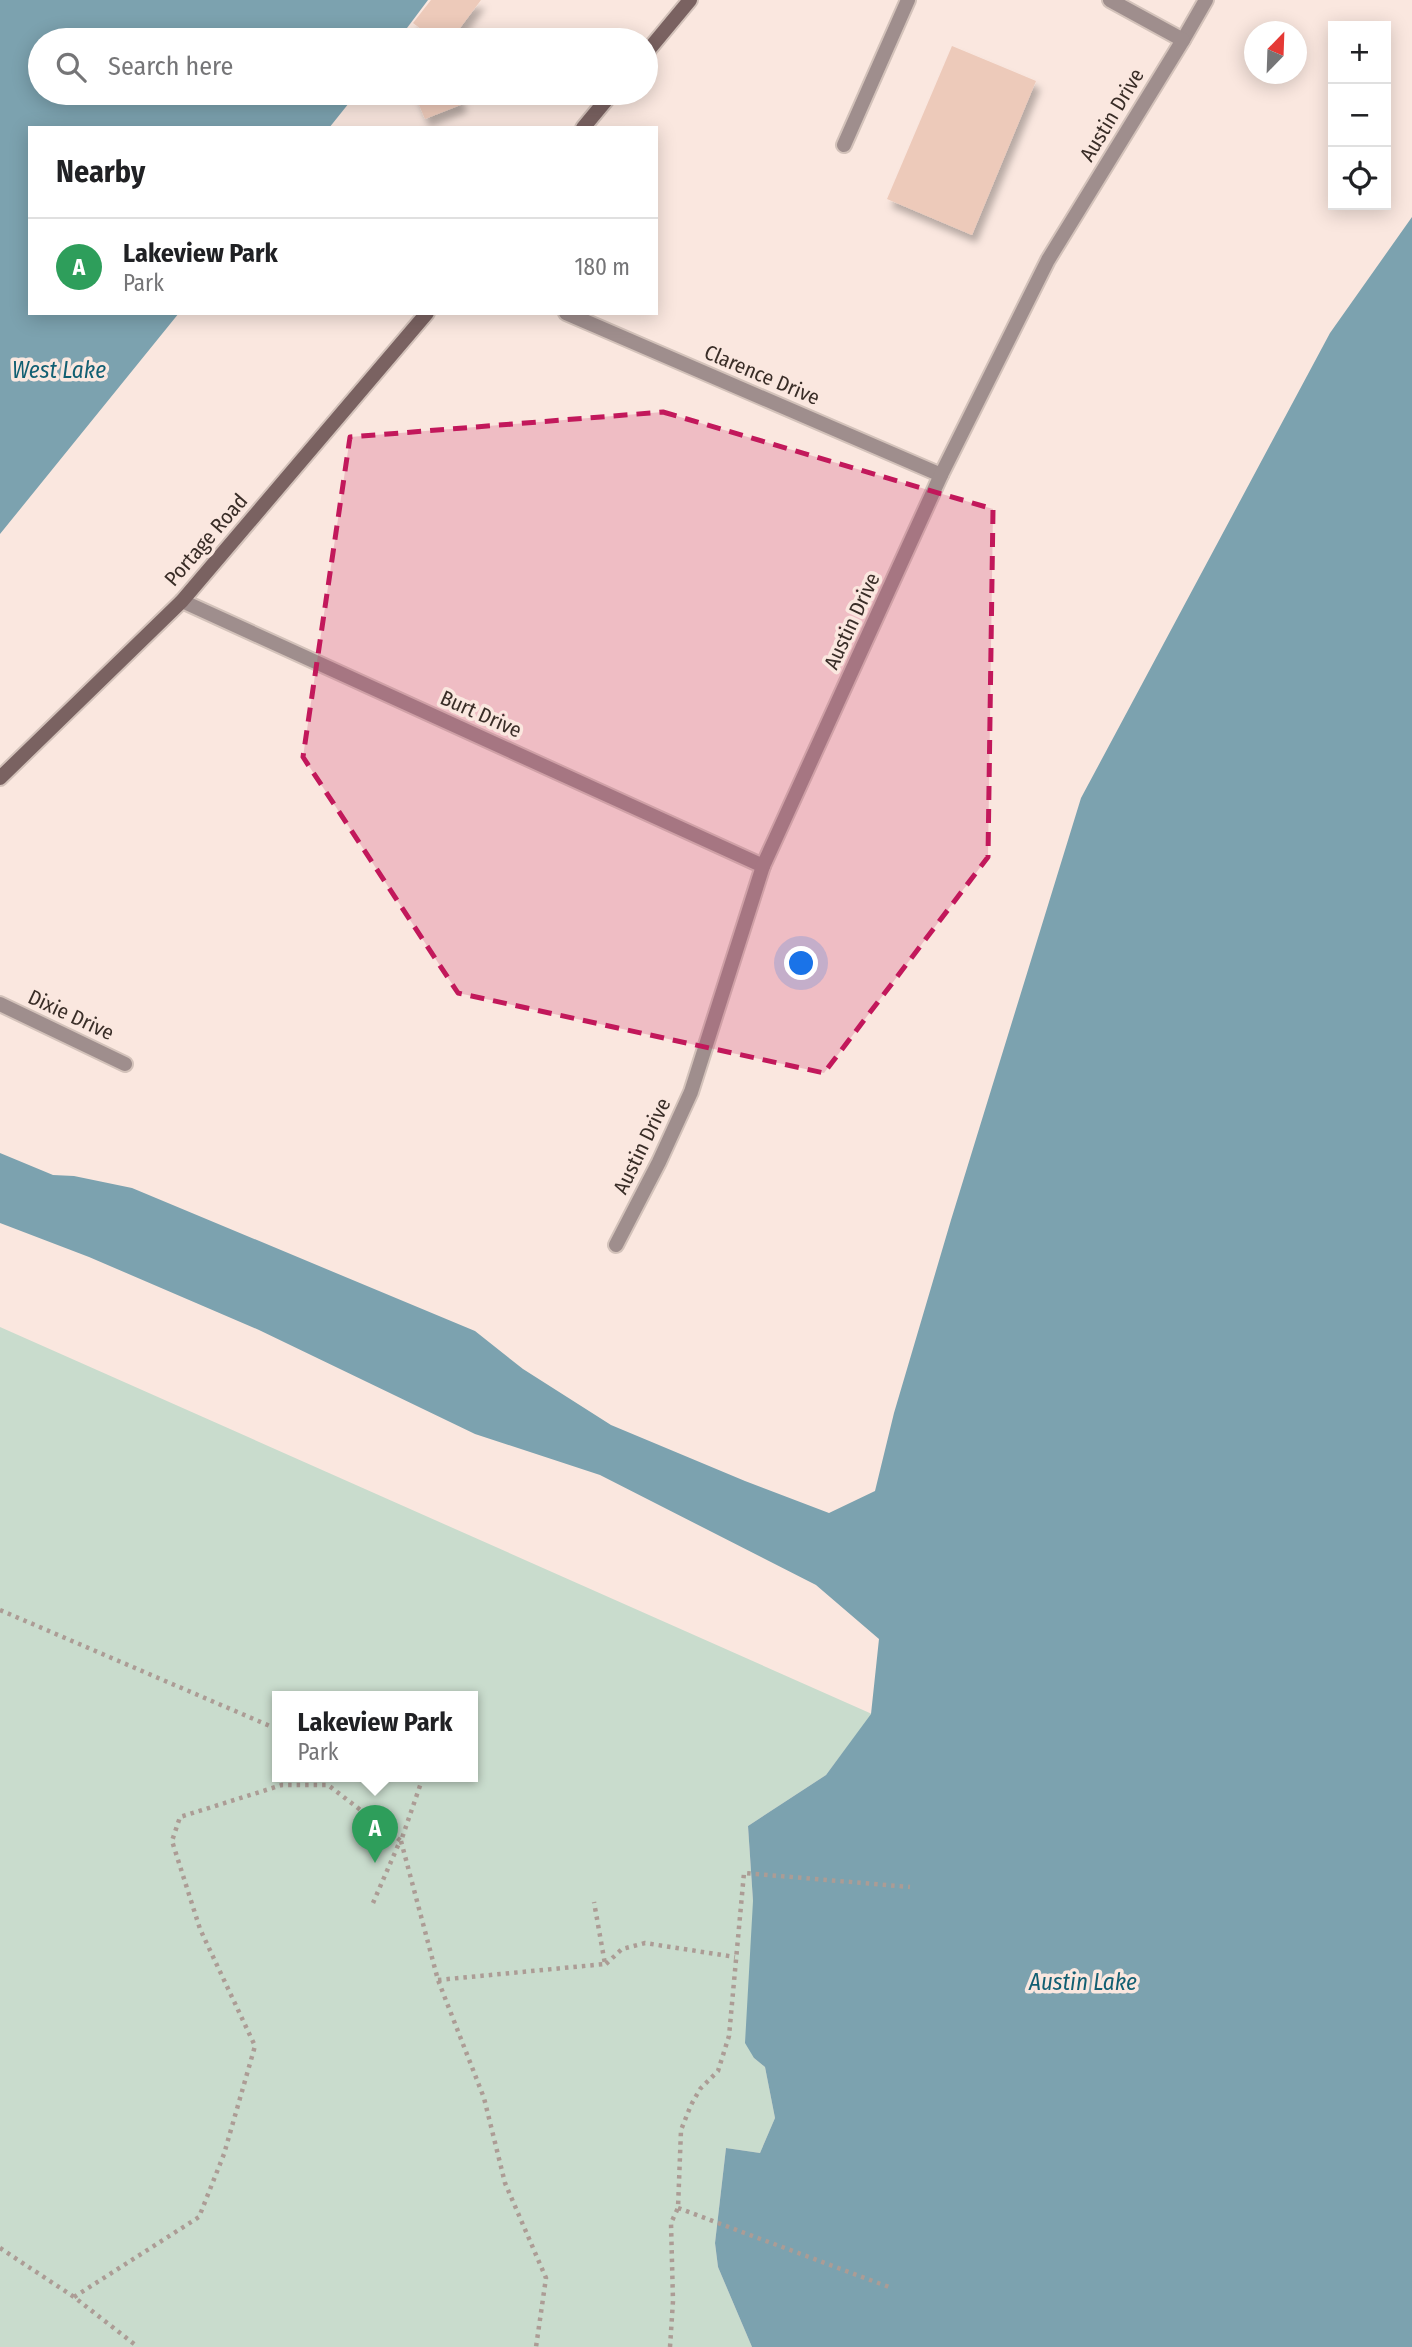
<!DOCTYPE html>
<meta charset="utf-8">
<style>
body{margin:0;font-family:"Fira Sans Condensed",sans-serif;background:#f2f2f2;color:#202124}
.controls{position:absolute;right:21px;top:21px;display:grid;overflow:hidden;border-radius:0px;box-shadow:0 4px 18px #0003}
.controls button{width:63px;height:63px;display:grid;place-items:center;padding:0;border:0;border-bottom:2px solid #e0e0e0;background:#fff;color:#202124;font:35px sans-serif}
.compass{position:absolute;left:1244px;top:21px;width:63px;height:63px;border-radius:50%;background:#fff;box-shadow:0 4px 18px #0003;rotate:23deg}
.you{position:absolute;left:802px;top:964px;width:24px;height:24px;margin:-18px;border:5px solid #fff;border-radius:50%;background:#1a73e8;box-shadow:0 0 0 10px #1a73e833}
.badge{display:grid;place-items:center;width:46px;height:46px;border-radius:50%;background:#c1611e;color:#fff;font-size:23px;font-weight:700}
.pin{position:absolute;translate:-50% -58px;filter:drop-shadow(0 2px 4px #0008)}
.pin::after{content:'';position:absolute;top:37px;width:24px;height:21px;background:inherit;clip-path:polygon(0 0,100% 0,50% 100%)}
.popup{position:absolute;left:272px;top:1691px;width:206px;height:91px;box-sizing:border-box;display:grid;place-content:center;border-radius:0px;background:#fff;filter:drop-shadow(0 2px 5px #0005);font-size:23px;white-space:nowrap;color:#757577}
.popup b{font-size:26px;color:#202124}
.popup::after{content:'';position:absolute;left:50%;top:100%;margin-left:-14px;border:14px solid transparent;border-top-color:#fff}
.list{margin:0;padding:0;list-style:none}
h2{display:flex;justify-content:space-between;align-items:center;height:91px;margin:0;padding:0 28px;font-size:30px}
h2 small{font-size:23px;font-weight:400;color:#757577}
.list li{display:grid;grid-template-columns:46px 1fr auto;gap:21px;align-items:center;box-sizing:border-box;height:98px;padding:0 28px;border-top:2px solid #e0e0e0}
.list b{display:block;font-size:26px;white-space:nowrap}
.list p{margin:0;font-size:23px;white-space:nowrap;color:#757577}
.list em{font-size:23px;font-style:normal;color:#757577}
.icon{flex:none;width:38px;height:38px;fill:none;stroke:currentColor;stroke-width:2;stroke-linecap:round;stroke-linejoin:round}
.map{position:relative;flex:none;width:1412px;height:2347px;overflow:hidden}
.search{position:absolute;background:#fff;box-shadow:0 4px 18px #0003;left:28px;top:28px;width:630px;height:77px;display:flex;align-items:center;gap:18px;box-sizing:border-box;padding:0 24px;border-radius:38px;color:#757577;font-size:26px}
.panel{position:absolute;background:#fff;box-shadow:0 4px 18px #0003;left:28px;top:126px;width:630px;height:189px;border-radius:0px}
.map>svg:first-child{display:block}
.green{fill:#c9dccd;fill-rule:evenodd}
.water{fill:#7ca2af}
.building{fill:#edcaba;filter:url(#shadow)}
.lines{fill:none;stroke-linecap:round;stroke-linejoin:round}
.lane-casing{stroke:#d3c2ba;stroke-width:18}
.street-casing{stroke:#d3c2ba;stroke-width:18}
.secondary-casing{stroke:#d3c2ba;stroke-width:18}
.path{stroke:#ac9c95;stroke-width:4.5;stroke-dasharray:3.5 5;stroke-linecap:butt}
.lane{stroke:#9f8e8d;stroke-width:14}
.street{stroke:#9f8e8d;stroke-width:14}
.secondary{stroke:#7a6261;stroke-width:14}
.marked{fill:#c2185b;fill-opacity:0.2;stroke:#c2185b;stroke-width:5;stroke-dasharray:14 9;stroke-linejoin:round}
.labels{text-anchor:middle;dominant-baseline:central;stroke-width:7;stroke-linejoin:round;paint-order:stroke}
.street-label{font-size:21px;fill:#392d27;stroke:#fae7df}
.water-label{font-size:23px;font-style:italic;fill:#125f72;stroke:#fae7df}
</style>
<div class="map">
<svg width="1412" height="2347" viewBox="0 0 1412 2347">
<defs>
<filter id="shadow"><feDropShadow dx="4.5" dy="8" stdDeviation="3.5" flood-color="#0004"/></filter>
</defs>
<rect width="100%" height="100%" fill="#fae7df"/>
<path class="green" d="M0 1327 872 1714 826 1775 748 1826 753 1901 754 2058 765 2067 775 2118 760 2153 726 2148 715 2243 718 2267 752 2347H0ZM277 1697H473V1777H277Z"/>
<g class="water">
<path d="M0 0H428L398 40H40V93H357L329 128H30V313H179L0 534Z"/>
<path d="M1412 217V2347H752L718 2267 715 2243 726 2148 760 2153 775 2118 765 2067 754 2058 745 2043 753 1901 748 1826 826 1775 871 1714 879 1639 816 1585 600 1475 475 1434 259 1330 89 1257 0 1223V1153L53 1175 74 1176 132 1188 475 1331 523 1369 611 1425 745 1481 829 1513 875 1491 894 1413 951 1220 1081 798 1330 333Z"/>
</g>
<g class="building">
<path d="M431 0H481L451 40H436L413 23Z"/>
<path d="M952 46 1036 81 972 235 887 199Z"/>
<path d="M414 93H458L463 104 425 119Z"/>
</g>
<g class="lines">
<defs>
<g id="lane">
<path d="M1183 40 1206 0"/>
<path d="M844 145 908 0"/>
<path d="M0 1004 125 1064"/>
</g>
<g id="street">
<path d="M566 313 941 475"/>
<path d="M182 601 763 866"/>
<path d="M616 1245 659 1162 691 1092 763 866 941 475 1048 260 1183 40 1110 0"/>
</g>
<g id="secondary">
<path d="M646 53 690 0"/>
<path d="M583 128 612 93"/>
<path d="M0 778 182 601 427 313"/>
</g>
</defs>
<use href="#lane" class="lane-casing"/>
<use href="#street" class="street-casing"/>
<use href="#secondary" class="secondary-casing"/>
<g class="path">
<path d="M0 1610 277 1729"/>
<path d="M401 1841 438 1980 484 2098 505 2183 546 2278 536 2347"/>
<path d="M373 1903 400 1841"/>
<path d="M606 1964 622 1949 645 1943 735 1957"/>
<path d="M438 1980 605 1964 594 1902"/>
<path d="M678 2208 889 2287"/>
<path d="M0 2248 74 2297 138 2347"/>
<path d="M74 2297 199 2217 224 2154 255 2046 200 1929 172 1841 180 1817 282 1785H328L401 1841 423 1777"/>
<path d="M670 2347 673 2301 671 2223 678 2208 681 2130 691 2105 700 2089 718 2071 729 2036 744 1873 910 1887"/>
</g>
<use href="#lane" class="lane"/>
<use href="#street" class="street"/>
<use href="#secondary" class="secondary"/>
</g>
<path class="marked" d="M663 412 993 509 988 857 824 1073 458 993 303 757 350 437Z"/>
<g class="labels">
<g class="street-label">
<text transform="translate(1112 115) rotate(-59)">Austin Drive</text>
<text transform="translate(762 375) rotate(23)">Clarence Drive</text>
<text transform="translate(206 540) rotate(-49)">Portage Road</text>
<text transform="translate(852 621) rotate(-65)">Austin Drive</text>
<text transform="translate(481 714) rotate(24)">Burt Drive</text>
<text transform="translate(71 1015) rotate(25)">Dixie Drive</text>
<text transform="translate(642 1146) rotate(-64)">Austin Drive</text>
</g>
<g class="water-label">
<text x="59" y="370">West Lake</text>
<text x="1083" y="1982">Austin Lake</text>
</g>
</g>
</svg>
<div class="controls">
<button>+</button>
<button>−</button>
<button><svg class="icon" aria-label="locate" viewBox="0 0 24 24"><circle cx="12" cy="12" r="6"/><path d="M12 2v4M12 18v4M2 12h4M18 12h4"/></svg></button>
</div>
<svg class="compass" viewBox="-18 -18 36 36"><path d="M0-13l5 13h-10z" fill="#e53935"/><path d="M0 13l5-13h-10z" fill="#757577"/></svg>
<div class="you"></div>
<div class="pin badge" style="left:375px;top:1863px;background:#2e9e5b">A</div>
<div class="popup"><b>Lakeview Park</b>Park</div>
<div class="search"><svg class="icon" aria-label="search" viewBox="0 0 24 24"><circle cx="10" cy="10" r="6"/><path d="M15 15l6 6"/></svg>Search here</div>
<section class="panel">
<h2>Nearby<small></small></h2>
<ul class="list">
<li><span class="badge" style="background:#2e9e5b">A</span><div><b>Lakeview Park</b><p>Park</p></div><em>180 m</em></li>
</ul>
</section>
</div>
